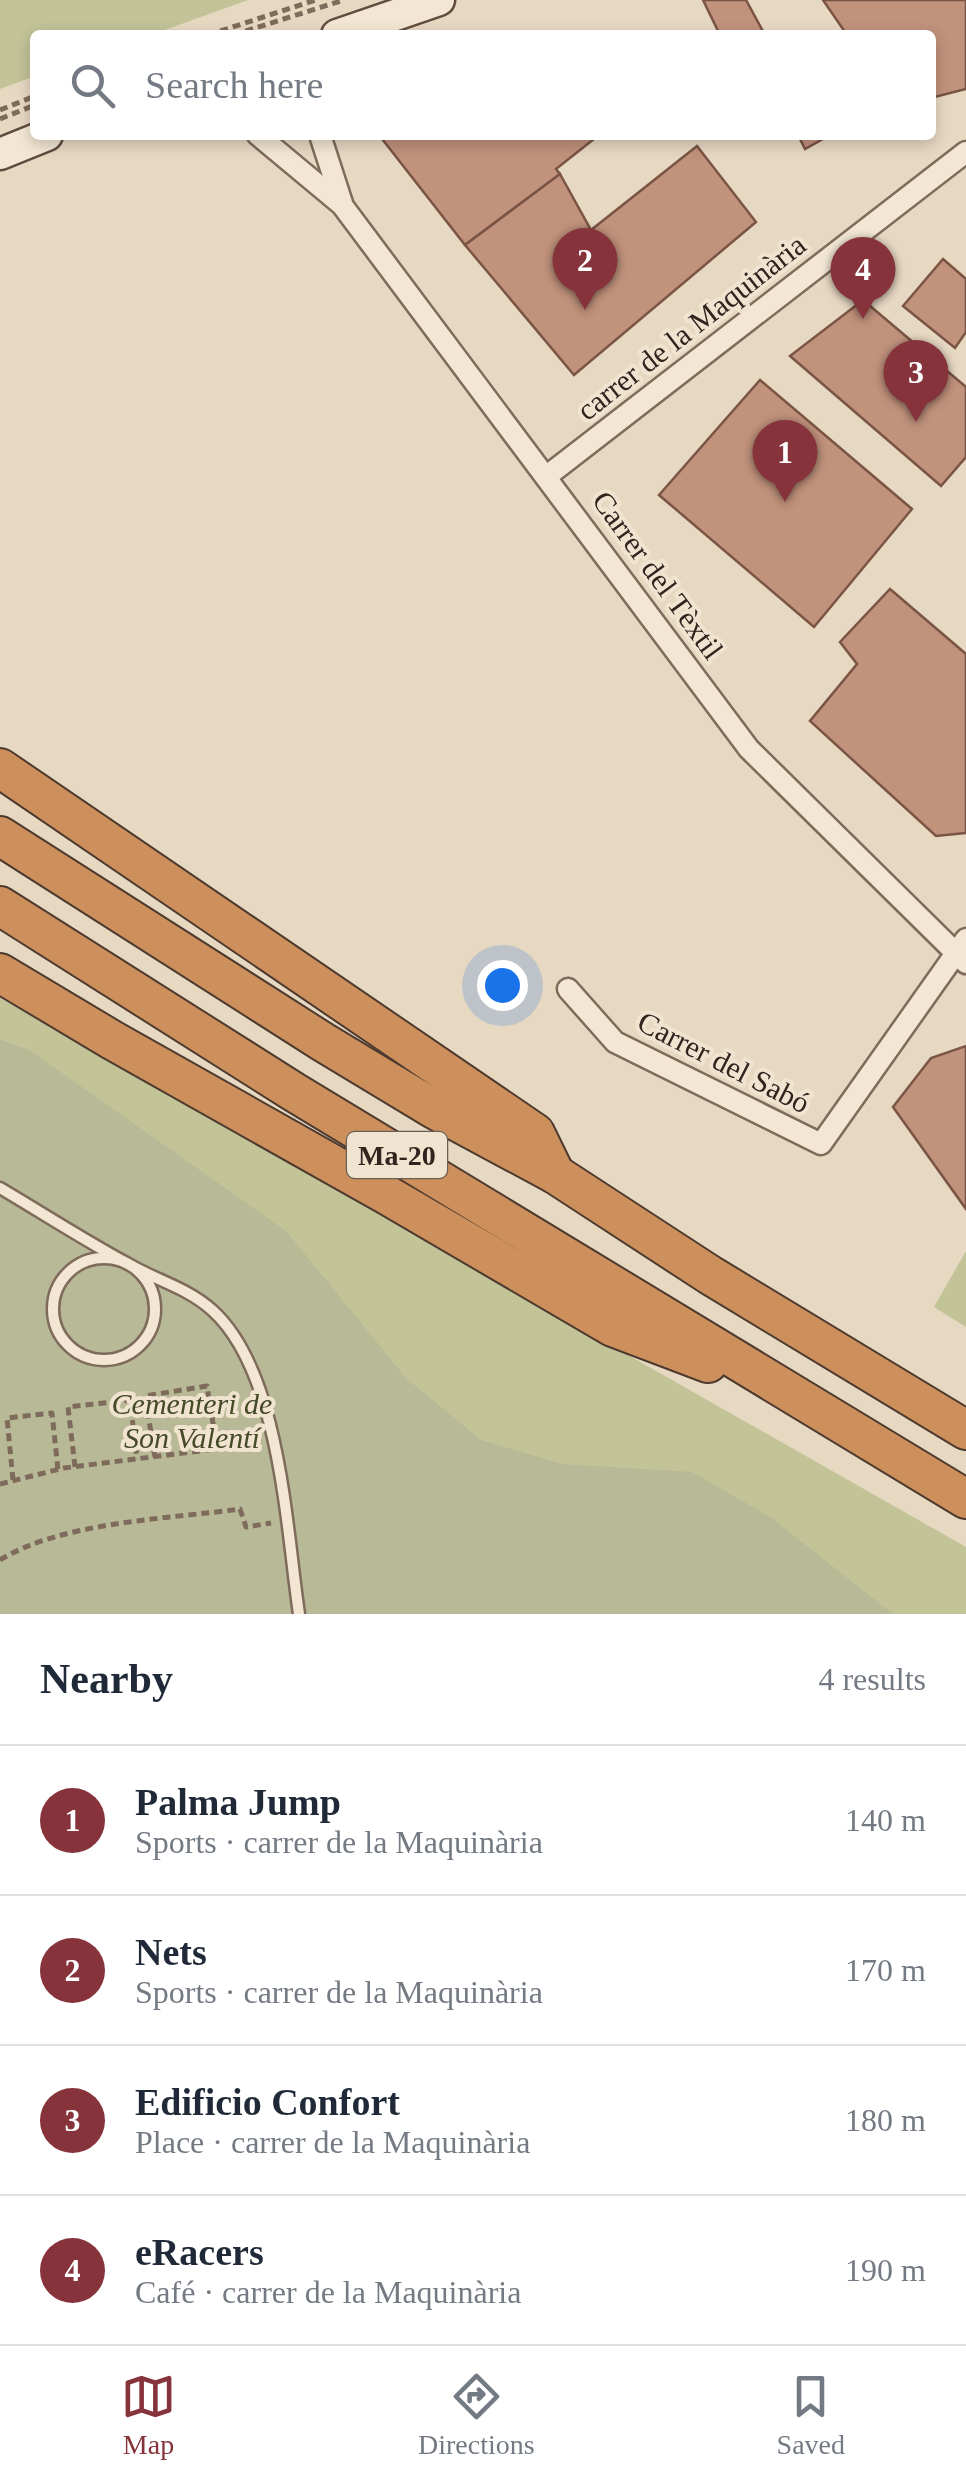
<!DOCTYPE html>
<meta charset="utf-8">
<style>
body{margin:0;font-family:"Times New Roman",serif;background:#f2f2f3;color:#1f2937}
.you{position:absolute;left:502px;top:985px;width:35px;height:35px;margin:-25px;border:8px solid #fff;border-radius:50%;background:#1a73e8;box-shadow:0 0 0 15px #1a73e833}
.badge{display:grid;place-items:center;width:65px;height:65px;border-radius:50%;background:#86333c;color:#fff;font-size:32px;font-weight:700}
.pin{position:absolute;translate:-50% -82px;filter:drop-shadow(0 2px 5px #0008)}
.pin::after{content:'';position:absolute;top:52px;width:35px;height:30px;background:inherit;clip-path:polygon(0 0,100% 0,50% 100%)}
.list{margin:0;padding:0;list-style:none}
h2{display:flex;justify-content:space-between;align-items:center;height:130px;margin:0;padding:0 40px;font-size:42px}
h2 small{font-size:32px;font-weight:400;color:#747a83}
.list li{display:grid;grid-template-columns:65px 1fr auto;gap:30px;align-items:center;box-sizing:border-box;height:150px;padding:0 40px;border-top:2px solid #e0e1e3}
.list b{display:block;font-size:38px;white-space:nowrap}
.list p{margin:0;font-size:32px;white-space:nowrap;color:#747a83}
.list em{font-size:32px;font-style:normal;color:#747a83}
.icon{flex:none;width:55px;height:55px;fill:none;stroke:currentColor;stroke-width:2;stroke-linecap:round;stroke-linejoin:round}
.map{position:relative;flex:none;width:966px;height:1614px;overflow:hidden}
.search{position:absolute;background:#fff;box-shadow:0 5px 15px #0003;left:30px;right:30px;top:30px;height:110px;display:flex;align-items:center;gap:25px;box-sizing:border-box;padding:0 35px;border-radius:10px;color:#747a83;font-size:38px}
.sheet{height:730px;background:#fff}
nav{display:flex;justify-content:space-around;align-items:center;box-sizing:border-box;height:140px;border-top:2px solid #e0e1e3;background:#fff;font-size:28px;color:#747a83}
nav a{display:grid;justify-items:center;gap:5px}
nav .on{color:#86333c}
.map>svg:first-child{display:block}
.green{fill:#c3c398}
.cemetery{fill:#b8b996}
.building{fill:#c1927c;stroke:#7a5445;stroke-width:2.5}
.lines{fill:none;stroke-linecap:round;stroke-linejoin:round}
.lane-casing{stroke:#7f6b5b;stroke-width:15}
.street-casing{stroke:#7f6b5b;stroke-width:25}
.secondary-casing{stroke:#604c3f;stroke-width:35}
.highway-casing{stroke:#4d3a2f;stroke-width:42}
.path{stroke:#7f6b5b;stroke-width:5;stroke-dasharray:8 5;stroke-linecap:butt}
.lane{stroke:#f3e7d4;stroke-width:10}
.street{stroke:#f3e7d4;stroke-width:20}
.secondary{stroke:#f3e7d4;stroke-width:30}
.highway{stroke:#cd905c;stroke-width:38}
.labels{text-anchor:middle;dominant-baseline:central;stroke-width:8;stroke-linejoin:round;paint-order:stroke}
.shield{fill:#f0e3d0;stroke:#6a5e53;stroke-width:2.5}
.shield-label{font-size:28px;font-weight:bold;fill:#30251e}
.street-label{font-size:30px;fill:#30251e;stroke:#f0e3d0}
.park-label{font-size:30px;font-style:italic;fill:#454a27;stroke:#f0e3d0}
</style>
<div class="map">
<svg width="966" height="1614" viewBox="0 0 966 1614">
<rect width="100%" height="100%" fill="#e7d8c2"/>
<g class="green">
<path d="M0 0H248L151 35H35V76L0 89Z"/>
<path d="M0 998 966 1547V1614H320L28 1049 0 1039Z"/>
<path d="M966 1251V1327L934 1307Z"/>
</g>
<path class="cemetery" d="M0 1039 28 1049 286 1231 406 1378 481 1440 562 1464 692 1472 770 1517 893 1614H0Z"/>
<g class="building">
<path d="M703 0H746L765 35H720Z"/>
<path d="M823 0H966V89L931 98V35H847Z"/>
<path d="M379 135H599L556 169 560 174 465 245Z"/>
<path d="M798 135H830L805 149Z"/>
<path d="M697 146 756 222 574 375 465 245 560 174 591 230Z"/>
<path d="M943 259 966 279V332L955 348 903 306Z"/>
<path d="M863 300 966 387V457L941 486 790 356Z"/>
<path d="M760 380 912 509 814 627 659 495Z"/>
<path d="M890 589 966 654V833L936 836 810 721 857 664 840 642Z"/>
<path d="M966 1046V1209L893 1107 931 1058Z"/>
</g>
<g class="lines">
<defs>
<g id="lane">
<path d="M0 1188C44 1214 87 1242 132 1266 159 1281 189 1289 212 1310 280 1371 286 1526 299 1614"/>
<circle cx="104" cy="1309" r="51"/>
</g>
<g id="street">
<path d="M258 135 342 205 749 749 966 963"/>
<path d="M320 135 342 203"/>
<path d="M547 476 966 152"/>
<path d="M568 989 615 1042 821 1144 966 939"/>
</g>
<g id="secondary">
<path d="M337 35 439 0"/>
<path d="M0 154 47 135"/>
</g>
<g id="highway">
<path d="M0 768 535 1133 555 1174"/>
<path d="M0 836 323 1042 434 1109 555 1174 710 1275 966 1430"/>
<path d="M0 906 294 1092 966 1499"/>
<path d="M0 973 112 1040 387 1195 613 1327 708 1363"/>
</g>
</defs>
<use href="#lane" class="lane-casing"/>
<use href="#street" class="street-casing"/>
<use href="#secondary" class="secondary-casing"/>
<use href="#highway" class="highway-casing"/>
<g class="path">
<path d="M208 35 316 0"/>
<path d="M233 35 344 0"/>
<path d="M0 110 35 96"/>
<path d="M0 119 35 105"/>
<path d="M155 1457 145 1396 207 1386 217 1448"/>
<path d="M75 1467 68 1407 130 1400 137 1459"/>
<path d="M13 1480 7 1418 52 1413 58 1470"/>
<path d="M0 1484 64 1468 231 1447"/>
<path d="M0 1560C61 1522 167 1519 240 1509L246 1527 271 1523"/>
</g>
<use href="#lane" class="lane"/>
<use href="#street" class="street"/>
<use href="#secondary" class="secondary"/>
<use href="#highway" class="highway"/>
</g>
<g class="labels">
<rect class="shield" x="347" y="1132" width="100" height="46" rx="8"/>
<g class="shield-label">
<text x="397" y="1155">Ma-20</text>
</g>
<g class="street-label">
<text transform="translate(691 327) rotate(-38)">carrer de la Maquinària</text>
<text transform="translate(658 575) rotate(54)">Carrer del Tèxtil</text>
<text transform="translate(724 1062) rotate(27)">Carrer del Sabó</text>
</g>
<g class="park-label">
<text x="192" y="1403">Cementeri de<tspan x="192" dy="34">Son Valentí</tspan></text>
</g>
</g>
</svg>
<div class="you"></div>
<div class="pin badge" style="left:785px;top:502px">1</div>
<div class="pin badge" style="left:585px;top:310px">2</div>
<div class="pin badge" style="left:916px;top:422px">3</div>
<div class="pin badge" style="left:863px;top:319px">4</div>
<div class="search"><svg class="icon" aria-label="search" viewBox="0 0 24 24"><circle cx="10" cy="10" r="6"/><path d="M15 15l6 6"/></svg>Search here</div>
</div>
<section class="sheet">
<h2>Nearby<small>4 results</small></h2>
<ul class="list">
<li><span class="badge">1</span><div><b>Palma Jump</b><p>Sports · carrer de la Maquinària</p></div><em>140 m</em></li>
<li><span class="badge">2</span><div><b>Nets</b><p>Sports · carrer de la Maquinària</p></div><em>170 m</em></li>
<li><span class="badge">3</span><div><b>Edificio Confort</b><p>Place · carrer de la Maquinària</p></div><em>180 m</em></li>
<li><span class="badge">4</span><div><b>eRacers</b><p>Café · carrer de la Maquinària</p></div><em>190 m</em></li>
</ul>
</section>
<nav>
<a class="on"><svg class="icon" aria-label="map" viewBox="0 0 24 24"><path d="M3 6l6-2 6 2 6-2v14l-6 2-6-2-6 2zM9 4v14M15 6v14"/></svg>Map</a>
<a><svg class="icon" aria-label="directions" viewBox="0 0 24 24"><path d="M12 3l9 9-9 9-9-9zM9 14v-3h6M13 9l2 2-2 2"/></svg>Directions</a>
<a><svg class="icon" aria-label="saved" viewBox="0 0 24 24"><path d="M7 4h10v16l-5-4-5 4z"/></svg>Saved</a>
</nav>
